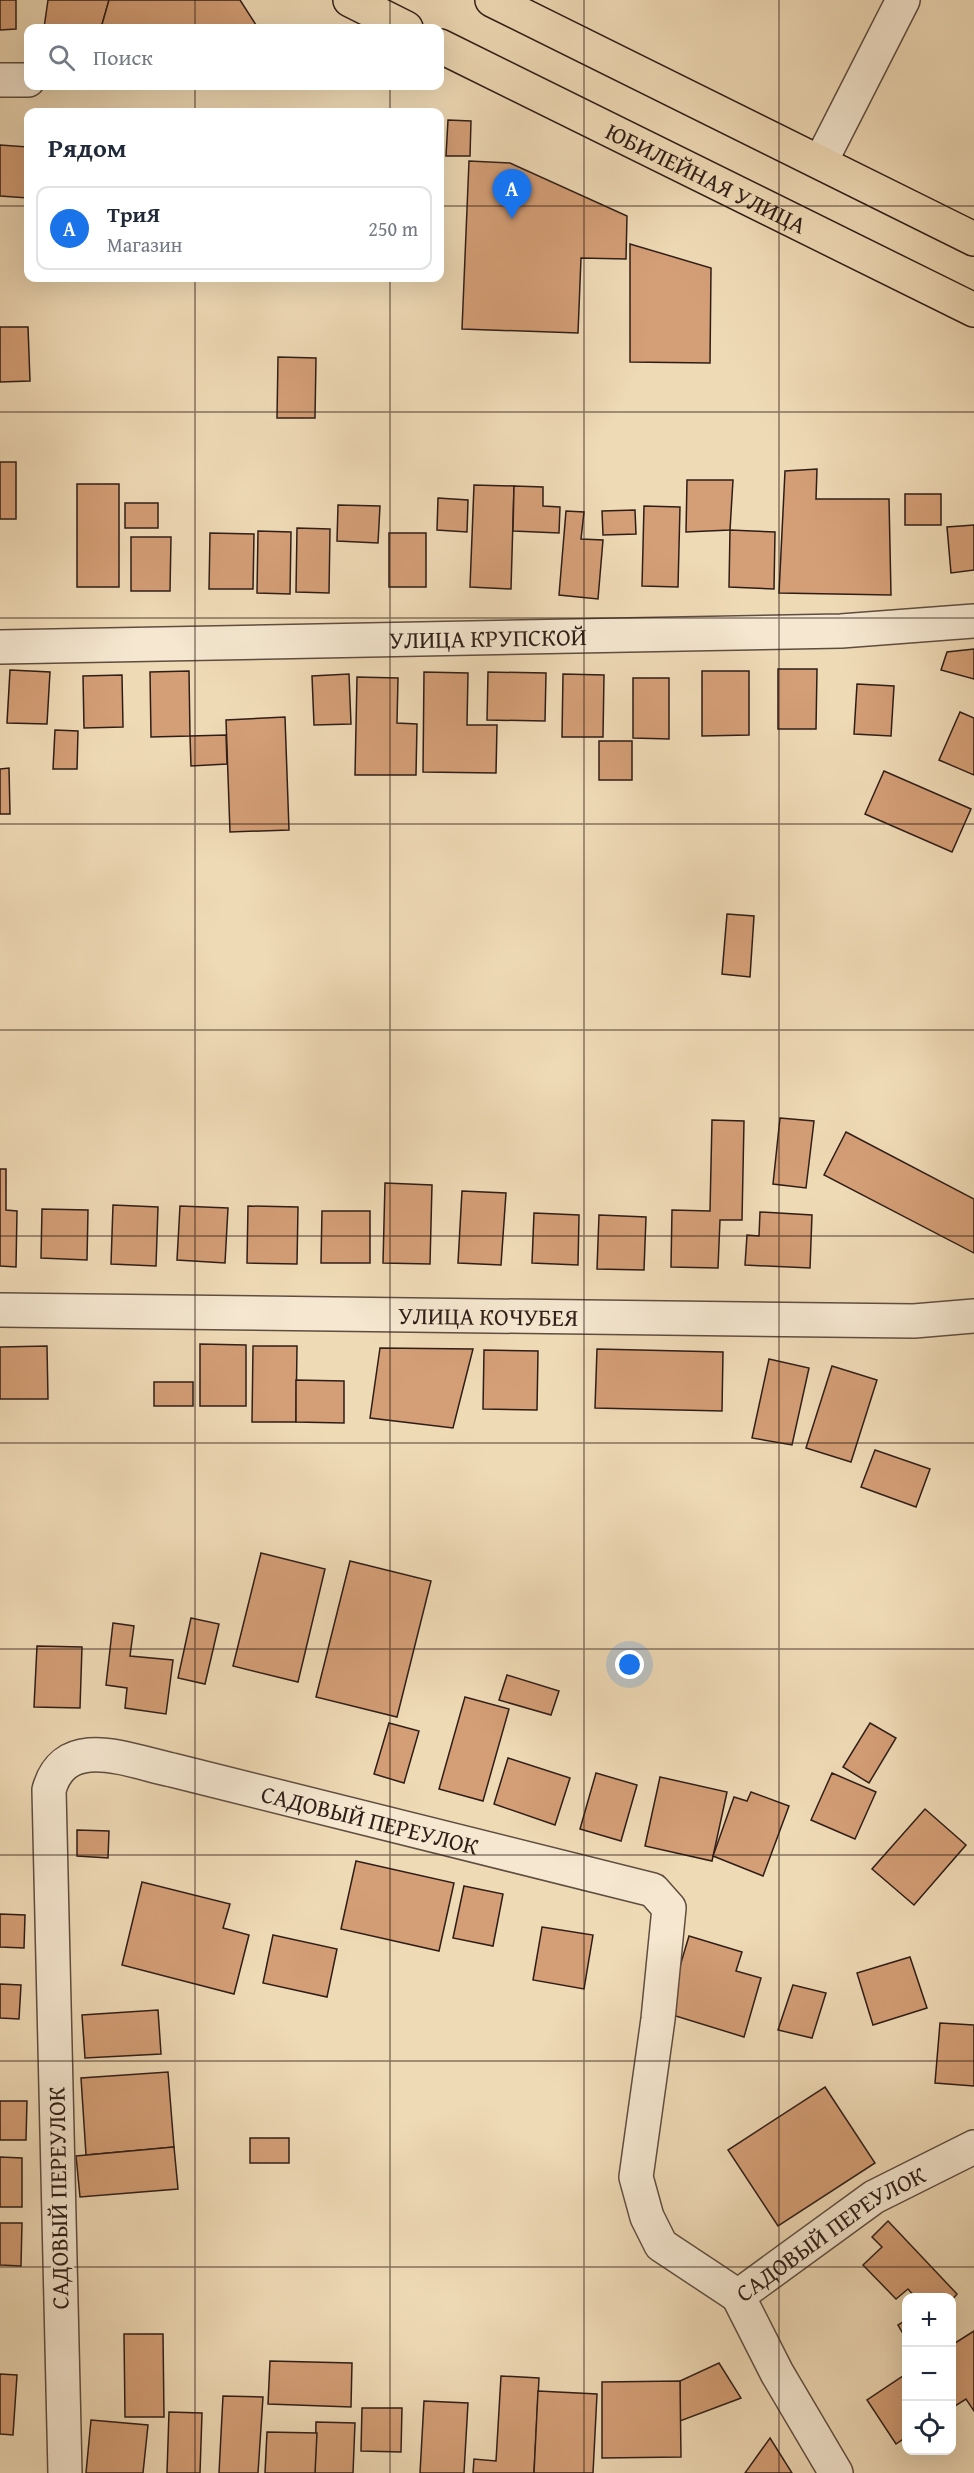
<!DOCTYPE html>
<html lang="ru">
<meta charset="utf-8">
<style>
body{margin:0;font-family:"Gentium Book Plus",serif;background:#f6f6f7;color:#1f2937}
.controls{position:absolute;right:18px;bottom:18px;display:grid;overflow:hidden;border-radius:12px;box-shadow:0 6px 24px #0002}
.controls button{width:54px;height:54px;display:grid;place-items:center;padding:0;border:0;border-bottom:2px solid #e0e1e3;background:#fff;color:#1f2937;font:30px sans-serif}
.you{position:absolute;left:630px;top:1665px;width:21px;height:21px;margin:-15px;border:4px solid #fff;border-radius:50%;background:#1a73e8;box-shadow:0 0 0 9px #1a73e833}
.badge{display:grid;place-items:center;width:39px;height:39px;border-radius:50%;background:#1a73e8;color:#fff;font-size:20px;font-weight:700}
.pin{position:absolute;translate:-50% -50px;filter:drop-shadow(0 2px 3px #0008)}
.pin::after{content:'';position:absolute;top:32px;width:21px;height:18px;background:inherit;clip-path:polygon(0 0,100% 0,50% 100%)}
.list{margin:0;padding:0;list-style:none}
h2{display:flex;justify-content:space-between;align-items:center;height:78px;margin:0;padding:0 24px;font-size:26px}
h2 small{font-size:20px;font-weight:400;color:#747a83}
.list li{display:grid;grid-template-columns:39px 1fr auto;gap:18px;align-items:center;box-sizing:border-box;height:84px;margin:0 12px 12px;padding:0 12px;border:2px solid #e0e1e3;border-radius:12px}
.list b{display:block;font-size:22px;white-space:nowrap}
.list p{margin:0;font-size:20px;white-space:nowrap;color:#747a83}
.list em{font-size:20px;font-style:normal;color:#747a83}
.icon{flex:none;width:33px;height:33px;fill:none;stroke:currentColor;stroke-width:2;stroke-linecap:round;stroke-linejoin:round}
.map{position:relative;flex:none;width:974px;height:2473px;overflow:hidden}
.search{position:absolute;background:#fff;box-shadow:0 6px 24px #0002;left:24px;top:24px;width:420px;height:66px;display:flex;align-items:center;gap:15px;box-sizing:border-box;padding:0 21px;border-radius:12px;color:#747a83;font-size:22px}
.panel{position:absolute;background:#fff;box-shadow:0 6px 24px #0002;left:24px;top:108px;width:420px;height:174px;border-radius:12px}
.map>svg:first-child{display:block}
.building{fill:#d49e76;stroke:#2f1e18;stroke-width:1.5}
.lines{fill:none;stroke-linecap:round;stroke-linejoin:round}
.minor-casing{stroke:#5f4d40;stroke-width:36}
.major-casing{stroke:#2f1e18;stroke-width:36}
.minor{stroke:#f5e7d0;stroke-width:33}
.major{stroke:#efdab6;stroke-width:33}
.grid{fill:none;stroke:#2f1e18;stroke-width:1.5;stroke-opacity:0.55}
.labels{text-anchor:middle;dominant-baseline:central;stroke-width:4.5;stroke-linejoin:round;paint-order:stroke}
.street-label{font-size:24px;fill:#2f1e18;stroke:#f5e7d0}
</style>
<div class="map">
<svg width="974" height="2473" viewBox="0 0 974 2473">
<rect width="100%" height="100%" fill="#efdab6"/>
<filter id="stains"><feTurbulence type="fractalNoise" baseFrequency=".00333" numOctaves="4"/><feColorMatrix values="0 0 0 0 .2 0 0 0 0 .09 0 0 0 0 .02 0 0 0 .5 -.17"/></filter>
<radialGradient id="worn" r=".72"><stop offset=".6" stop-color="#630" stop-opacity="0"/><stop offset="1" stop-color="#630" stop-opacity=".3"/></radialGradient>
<g class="building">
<path d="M0 0H16V29L0 30Z"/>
<path d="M48 0H109L101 28H44Z"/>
<path d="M109 0H240L258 28H101Z"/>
<path d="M448 120 471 121 470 156H446Z"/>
<path d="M28 135V198L0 196V145L28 147Z"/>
<path d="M469 161 510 163 627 216 626 259 581 258 578 333 462 329Z"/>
<path d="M630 244 711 268 710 363 630 362Z"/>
<path d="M0 327H28L30 381 0 382Z"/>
<path d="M278 357 316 358 315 418H277Z"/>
<rect x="0" y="462" width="16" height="57"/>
<path d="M817 469 816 499H889L891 595 779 593 785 471Z"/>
<path d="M687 480H733L730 530 686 532Z"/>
<rect x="77" y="484" width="42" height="103"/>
<path d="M474 485 514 486 511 589 470 587Z"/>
<path d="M514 486 543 487V506L560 507 559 533 513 531Z"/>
<rect x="905" y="494" width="36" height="31"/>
<path d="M438 498 468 500 467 532 437 530Z"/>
<rect x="125" y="503" width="33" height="25"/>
<path d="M338 505 380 506 378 543 337 541Z"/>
<path d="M644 506 680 507 678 587 642 586Z"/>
<path d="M635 510 636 534 603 535 602 511Z"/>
<path d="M566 511 584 512 581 539 603 540 598 599 559 595Z"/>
<path d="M974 525V570L951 573 947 527Z"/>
<path d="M297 528 330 529 329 593 296 592Z"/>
<path d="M730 530 775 532 774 589 729 587Z"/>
<path d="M258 531 291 532 290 594 257 593Z"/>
<path d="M210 533 254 534 253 589H209Z"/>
<rect x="389" y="533" width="37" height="54"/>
<path d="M131 537H171L170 591H131Z"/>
<path d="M974 649V679L941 670 947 652Z"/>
<path d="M778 669H817L816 729H778Z"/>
<path d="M10 670 50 672 47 724 7 723Z"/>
<path d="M189 671 190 736 151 737 150 672Z"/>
<path d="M702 671H749V735L702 736Z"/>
<path d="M424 672 468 673 467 725H497L496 773 423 772Z"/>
<path d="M488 672 546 673 545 721 487 720Z"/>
<path d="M349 674 351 724 314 725 312 676Z"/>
<path d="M563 674 604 675 603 737H562Z"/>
<path d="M122 675 123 727 84 728 83 676Z"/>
<path d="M357 677 398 678 397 723 417 724 416 775H355Z"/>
<path d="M633 678H669V739L633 738Z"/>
<path d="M857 684 894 686 891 736 854 734Z"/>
<path d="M960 712 974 718V775L939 760Z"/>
<path d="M285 717 289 830 230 832 226 720Z"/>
<path d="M55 730 78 731 77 769H53Z"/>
<path d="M226 735 227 764 191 766 190 736Z"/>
<rect x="599" y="741" width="33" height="39"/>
<path d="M9 768 10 814H0V769Z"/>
<path d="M884 771 971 809 952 852 865 814Z"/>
<path d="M727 914 754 916 750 977 722 974Z"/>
<path d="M780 1118 814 1121 806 1188 773 1184Z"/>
<path d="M712 1120 744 1121 742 1220H720L718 1268 671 1267 672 1210 710 1211Z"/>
<path d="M846 1132 974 1199V1253L824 1175Z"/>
<path d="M0 1169H6V1210L17 1211 16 1267 0 1266Z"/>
<path d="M385 1183 432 1185 430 1264 383 1263Z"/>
<path d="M462 1191 506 1193 501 1265 458 1263Z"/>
<path d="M113 1205 158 1207 156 1266 111 1264Z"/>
<path d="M180 1206 228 1208 225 1263 177 1260Z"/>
<path d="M248 1206 298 1207 297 1264 247 1263Z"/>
<path d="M42 1209 88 1210 87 1260 41 1258Z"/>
<path d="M322 1211H370V1263H321Z"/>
<path d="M760 1212 812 1215 810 1268 745 1265 747 1235 759 1236Z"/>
<path d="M534 1213 579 1215 578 1265 532 1263Z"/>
<path d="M599 1215 646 1217 644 1270 597 1269Z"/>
<path d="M200 1344 246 1345V1406H200Z"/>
<path d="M47 1346 48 1399H0V1347Z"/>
<path d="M253 1346H297L296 1422H252Z"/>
<path d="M380 1348 473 1349 453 1428 370 1418Z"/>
<path d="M597 1349 723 1352 722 1411 595 1408Z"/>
<path d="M484 1350 538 1351 537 1410 483 1409Z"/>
<path d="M769 1359 809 1368 792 1445 752 1438Z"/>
<path d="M832 1366 877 1380 851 1462 806 1448Z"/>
<path d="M296 1380 344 1381V1423L296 1422Z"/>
<rect x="154" y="1382" width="39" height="24"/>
<path d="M875 1450 930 1469 916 1507 861 1487Z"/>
<path d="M261 1553 325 1569 298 1682 233 1666Z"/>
<path d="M350 1561 431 1581 397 1717 316 1697Z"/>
<path d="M191 1618 219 1624 205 1684 178 1678Z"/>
<path d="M113 1623 134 1626 130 1656 173 1660 166 1714 125 1708 127 1688 106 1685Z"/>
<path d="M37 1646 82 1647 80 1708 34 1707Z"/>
<path d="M507 1675 559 1691 551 1715 499 1700Z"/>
<path d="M465 1697 509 1709 483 1801 439 1789Z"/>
<path d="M389 1723 419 1731 404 1783 374 1774Z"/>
<path d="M870 1723 896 1738 869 1783 843 1767Z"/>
<path d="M508 1758 570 1778 555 1825 494 1804Z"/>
<path d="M596 1773 637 1785 621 1841 580 1829Z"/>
<path d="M832 1773 876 1792 855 1839 811 1820Z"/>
<path d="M660 1777 727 1792 712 1861 645 1846Z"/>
<path d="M751 1792 789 1806 763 1876 713 1856 734 1797 747 1801Z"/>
<path d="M925 1809 966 1845 914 1905 872 1869Z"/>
<path d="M77 1830 109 1831 108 1858 77 1856Z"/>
<path d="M356 1861 454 1883 439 1951 341 1929Z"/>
<path d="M142 1882 230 1904 223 1928 249 1935 234 1994 122 1965Z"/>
<path d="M464 1886 503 1894 493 1946 453 1938Z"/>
<path d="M0 1914 25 1915 24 1948 0 1947Z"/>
<path d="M542 1927 593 1935 584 1989 533 1980Z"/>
<path d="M273 1935 337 1949 327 1997 263 1983Z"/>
<path d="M689 1936 742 1952 736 1971 761 1978 744 2037 666 2013Z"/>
<path d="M910 1957 927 2008 873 2025 857 1973Z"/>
<path d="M0 1984 21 1985 19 2019 0 2018Z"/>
<path d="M793 1985 826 1993 812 2038 778 2030Z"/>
<path d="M158 2010 161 2054 85 2058 82 2015Z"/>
<path d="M940 2023 974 2025V2086L935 2083Z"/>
<path d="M168 2072 174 2147 86 2155 81 2078Z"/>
<path d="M825 2087 875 2163 778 2226 728 2150Z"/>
<path d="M0 2101H27L26 2140H0Z"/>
<rect x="250" y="2138" width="39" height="25"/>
<path d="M174 2147 178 2189 80 2197 76 2156Z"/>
<path d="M0 2157 22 2158V2207H0Z"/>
<path d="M888 2221 957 2294 952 2300V2298H916L908 2289 896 2299 863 2265 882 2247 872 2237Z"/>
<path d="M0 2223H22L21 2266 0 2265Z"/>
<path d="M906 2320V2339L898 2325Z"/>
<path d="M974 2331V2411L966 2399 952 2408V2345Z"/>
<path d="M124 2334H163L164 2417H125Z"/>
<path d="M270 2361 352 2363 351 2407 268 2404Z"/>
<path d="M719 2363 741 2398 680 2421V2381Z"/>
<path d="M0 2374 17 2375 13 2435 0 2434Z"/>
<path d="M906 2374V2437L896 2444 867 2400Z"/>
<path d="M501 2376 539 2378 534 2473H473L474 2459 496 2461Z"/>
<path d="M680 2381 681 2457 602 2458V2382Z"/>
<path d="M538 2391 597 2394 593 2473H534Z"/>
<path d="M223 2396 263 2397 258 2473H219Z"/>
<path d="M424 2401 468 2403 464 2473H420Z"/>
<path d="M362 2408H402L401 2452 361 2451Z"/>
<path d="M169 2412 202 2413 200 2473H167Z"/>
<path d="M91 2420 148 2425 143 2473H86Z"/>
<path d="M316 2422 355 2423 353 2473H315Z"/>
<path d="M267 2432 317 2433 315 2473H265Z"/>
<path d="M770 2438 792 2473H745Z"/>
</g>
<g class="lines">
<defs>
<g id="minor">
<path d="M0 80H28"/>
<path d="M821 161 903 0"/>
<path id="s1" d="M0 647 841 631 974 621"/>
<path id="s2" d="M0 1310 914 1321 974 1316"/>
<path id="s3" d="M738 2296 874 2197 974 2147"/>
<path d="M738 2296 777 2373 836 2473"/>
<path id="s4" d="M65 2473 49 1790C65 1732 129 1761 172 1770L653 1890 669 1908 658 2019 636 2177 647 2217 661 2245 738 2296"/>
</g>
<g id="major">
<path d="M350 0 406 28"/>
<path d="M492 0 974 239"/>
<path id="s5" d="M440 46 974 310"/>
</g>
</defs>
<use href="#minor" class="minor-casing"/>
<use href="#major" class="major-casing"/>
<use href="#minor" class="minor"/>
<use href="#major" class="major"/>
</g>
<path class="grid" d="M195 0V28M390 0V28M584 0V2473M779 0V2473M195 86V112M390 86V112M0 206H28M440 206H974M195 278V2473M390 278V2473M0 412H974M0 618H974M0 824H974M0 1030H974M0 1236H974M0 1443H974M0 1649H974M0 1855H974M0 2061H974M0 2267H974"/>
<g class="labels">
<g class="street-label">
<text stroke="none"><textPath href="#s5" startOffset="297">ЮБИЛЕЙНАЯ УЛИЦА</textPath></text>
<text stroke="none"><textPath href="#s1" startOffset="488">УЛИЦА КРУПСКОЙ</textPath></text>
<text stroke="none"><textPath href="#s2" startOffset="488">УЛИЦА КОЧУБЕЯ</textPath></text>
<text stroke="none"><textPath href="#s4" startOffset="1029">САДОВЫЙ ПЕРЕУЛОК</textPath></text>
<text transform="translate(58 2198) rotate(-91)">САДОВЫЙ ПЕРЕУЛОК</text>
<text stroke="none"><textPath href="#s3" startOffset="112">САДОВЫЙ ПЕРЕУЛОК</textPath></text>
</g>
</g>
<rect width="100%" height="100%" filter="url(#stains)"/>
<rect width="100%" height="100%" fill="url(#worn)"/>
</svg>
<div class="controls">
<button>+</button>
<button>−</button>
<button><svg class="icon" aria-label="locate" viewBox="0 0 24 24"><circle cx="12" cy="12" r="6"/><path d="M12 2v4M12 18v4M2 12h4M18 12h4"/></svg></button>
</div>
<div class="you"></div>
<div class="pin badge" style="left:512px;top:219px">A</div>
<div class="search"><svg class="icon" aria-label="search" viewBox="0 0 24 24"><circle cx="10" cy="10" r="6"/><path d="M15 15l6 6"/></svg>Поиск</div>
<section class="panel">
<h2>Рядом<small></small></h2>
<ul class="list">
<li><span class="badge">A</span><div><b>ТриЯ</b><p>Магазин</p></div><em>250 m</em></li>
</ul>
</section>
</div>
